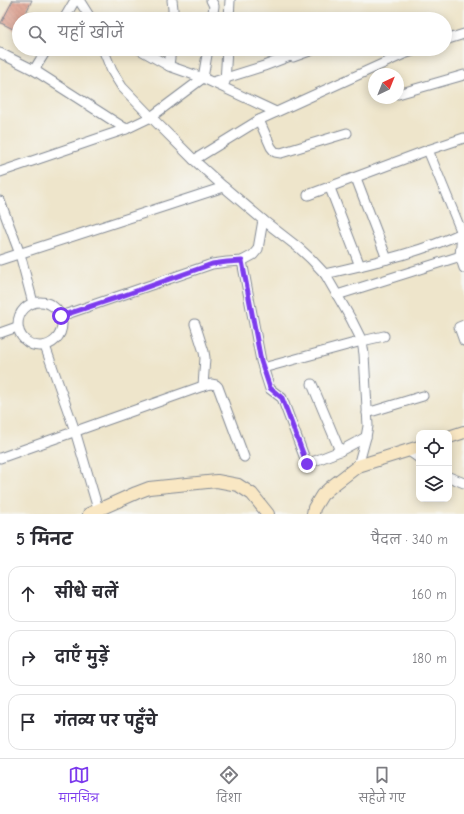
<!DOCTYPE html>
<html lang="hi">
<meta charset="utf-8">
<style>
body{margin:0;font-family:"Comic Neue","Playpen Sans Deva",sans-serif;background:#f2f2f3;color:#2b2b33}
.controls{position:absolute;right:12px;bottom:12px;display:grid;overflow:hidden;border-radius:8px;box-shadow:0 2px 10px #0003}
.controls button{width:36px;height:36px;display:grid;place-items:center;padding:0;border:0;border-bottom:1px solid #e1e1e2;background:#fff;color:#2b2b33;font:20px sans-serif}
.compass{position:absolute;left:368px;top:68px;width:36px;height:36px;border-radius:50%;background:#fff;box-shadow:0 2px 10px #0003;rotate:43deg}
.stop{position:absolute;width:12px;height:12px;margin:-9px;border:3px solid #7c3aed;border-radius:50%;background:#fff}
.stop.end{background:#7c3aed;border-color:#fff;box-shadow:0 1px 4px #0008}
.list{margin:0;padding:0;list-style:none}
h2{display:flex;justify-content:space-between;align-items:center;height:52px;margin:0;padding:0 16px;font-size:17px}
h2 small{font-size:13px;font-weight:400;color:#7c7c81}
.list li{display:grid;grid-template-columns:26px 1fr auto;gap:12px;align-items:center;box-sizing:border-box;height:56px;margin:0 8px 8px;padding:0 8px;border:1px solid #e1e1e2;border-radius:12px}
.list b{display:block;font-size:15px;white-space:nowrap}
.list em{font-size:13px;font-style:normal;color:#7c7c81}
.icon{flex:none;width:22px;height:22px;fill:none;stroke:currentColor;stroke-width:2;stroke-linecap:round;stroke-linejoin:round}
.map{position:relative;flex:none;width:464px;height:514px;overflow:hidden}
.search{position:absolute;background:#fff;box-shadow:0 2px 10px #0003;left:12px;right:12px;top:12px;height:44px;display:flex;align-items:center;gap:10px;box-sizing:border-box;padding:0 14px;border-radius:22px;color:#7c7c81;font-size:15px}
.sheet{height:244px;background:#fff}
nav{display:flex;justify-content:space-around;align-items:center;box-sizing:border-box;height:56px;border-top:1px solid #e1e1e2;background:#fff;font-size:11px;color:#7c7c81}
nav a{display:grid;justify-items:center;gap:2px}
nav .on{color:#7c3aed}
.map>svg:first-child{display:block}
.building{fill:url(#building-back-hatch)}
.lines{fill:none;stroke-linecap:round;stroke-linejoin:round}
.street-casing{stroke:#848a94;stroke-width:11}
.secondary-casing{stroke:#848a94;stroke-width:14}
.street{stroke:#fff;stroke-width:9}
.secondary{stroke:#f9e7c3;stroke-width:12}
.route{stroke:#7c3aed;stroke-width:5}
</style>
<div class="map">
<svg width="464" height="514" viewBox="0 0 464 514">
<defs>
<pattern id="building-back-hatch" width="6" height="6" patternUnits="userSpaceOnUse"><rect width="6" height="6" fill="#da9684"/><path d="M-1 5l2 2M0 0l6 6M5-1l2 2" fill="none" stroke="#b07b6f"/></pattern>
</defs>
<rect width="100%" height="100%" fill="#f6f6f2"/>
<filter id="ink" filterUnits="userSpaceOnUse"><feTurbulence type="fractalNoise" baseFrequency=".025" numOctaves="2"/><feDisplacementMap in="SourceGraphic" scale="8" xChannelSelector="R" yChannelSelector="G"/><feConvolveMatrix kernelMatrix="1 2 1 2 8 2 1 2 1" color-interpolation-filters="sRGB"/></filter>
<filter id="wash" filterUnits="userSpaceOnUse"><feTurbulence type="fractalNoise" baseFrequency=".012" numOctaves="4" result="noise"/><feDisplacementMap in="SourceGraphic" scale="16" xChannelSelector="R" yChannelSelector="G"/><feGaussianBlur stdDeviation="0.9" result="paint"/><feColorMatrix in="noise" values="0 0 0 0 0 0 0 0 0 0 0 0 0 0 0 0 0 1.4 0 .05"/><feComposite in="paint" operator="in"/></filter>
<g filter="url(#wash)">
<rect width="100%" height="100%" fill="#eee5cb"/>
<g id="blocks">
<path class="building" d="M13 0H32L23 19H19V26L17 31 1 23Z"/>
</g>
</g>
<g filter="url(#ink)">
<use href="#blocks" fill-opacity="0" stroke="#848a94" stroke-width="1"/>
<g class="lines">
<defs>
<g id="street">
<path d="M79 0 91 19"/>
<path d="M172 0 173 9V19"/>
<path d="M211 0 214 6 212 19"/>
<path d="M64 19 75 0"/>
<path d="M229 19 230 0"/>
<path d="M445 40 464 34"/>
<path d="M103 49 112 71 122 87 151 117 194 160 224 187 263 220 299 248 311 259 325 274 351 319 362 341 364 354 368 426 366 437 358 466"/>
<path d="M139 49 169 66 203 78 276 112"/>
<path d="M285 49 288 55 293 57 315 49"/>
<path d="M0 53 34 70 126 129"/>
<path d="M169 66 171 49"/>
<path d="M34 70 47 49"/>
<path d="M213 82 264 66 290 56"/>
<path d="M225 82 227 49"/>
<path d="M398 94 464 75"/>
<path d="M259 120 271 147 275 152 281 153 347 133"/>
<path d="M428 150 462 233 460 256 464 268"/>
<path d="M194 160 259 120 404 54 419 49"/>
<path d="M0 172 126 129 151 117 203 78 208 49"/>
<path d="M356 178 387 259"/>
<path d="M330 188 360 266"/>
<path d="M308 195 428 150 464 138"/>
<path d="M0 201 20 254 33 303"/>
<path d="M0 260 224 187"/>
<path d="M242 261 261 361 270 389 282 398 307 464 340 451 366 437"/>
<path d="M325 274C372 263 420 253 464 232"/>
<path d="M337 295 464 255"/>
<circle cx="40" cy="324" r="22"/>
<path d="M61 316 212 264 227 262 242 261 253 255 258 249 263 220"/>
<path d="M195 324 204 352 205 358 203 386"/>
<path d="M464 325 459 327 464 341"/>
<path d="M0 333 17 327"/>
<path d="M45 346 75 431 98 509"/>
<path d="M263 368 362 341 384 336"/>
<path d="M312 384 340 451"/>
<path d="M367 413 423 396"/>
<path d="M409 451 419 458"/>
<path d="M0 458 203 386 211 384 216 385 218 387 244 457"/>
<path d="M449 477 464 483"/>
</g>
<g id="secondary">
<path d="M449 437 464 432"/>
<path d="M89 514 136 493 149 488 217 481 238 485 252 494 268 514"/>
<path d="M313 514 314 508 322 495 332 486 358 466 419 447"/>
</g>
</defs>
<use href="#street" class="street-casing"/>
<use href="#secondary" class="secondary-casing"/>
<use href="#street" class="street"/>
<use href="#secondary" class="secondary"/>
</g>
</g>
<g class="lines" filter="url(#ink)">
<path class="route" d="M61 316 122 296 212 264 227 262 242 261 261 361 270 388 282 398 307 464"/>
</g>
</svg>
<div class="controls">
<button><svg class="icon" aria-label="locate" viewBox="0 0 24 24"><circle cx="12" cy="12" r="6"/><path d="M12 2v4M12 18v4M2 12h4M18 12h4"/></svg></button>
<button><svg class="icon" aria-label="layers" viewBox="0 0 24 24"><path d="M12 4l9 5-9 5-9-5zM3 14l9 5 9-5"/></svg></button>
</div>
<svg class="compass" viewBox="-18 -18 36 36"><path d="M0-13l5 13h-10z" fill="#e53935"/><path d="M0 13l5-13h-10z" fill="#7c7c81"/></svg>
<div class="stop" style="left:61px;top:316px"></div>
<div class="stop end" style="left:307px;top:464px"></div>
<div class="search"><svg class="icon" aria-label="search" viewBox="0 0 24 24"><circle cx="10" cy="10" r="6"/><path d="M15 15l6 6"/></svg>यहाँ खोजें</div>
</div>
<section class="sheet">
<h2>5 मिनट<small>पैदल · 340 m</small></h2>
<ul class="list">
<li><svg class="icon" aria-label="ahead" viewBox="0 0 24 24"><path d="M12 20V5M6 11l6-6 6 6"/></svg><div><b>सीधे चलें</b></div><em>160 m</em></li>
<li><svg class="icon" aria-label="right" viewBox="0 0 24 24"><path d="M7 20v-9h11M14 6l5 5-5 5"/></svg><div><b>दाएँ मुड़ें</b></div><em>180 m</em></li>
<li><svg class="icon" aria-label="arrive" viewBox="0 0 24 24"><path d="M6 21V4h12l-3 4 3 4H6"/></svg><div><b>गंतव्य पर पहुँचे</b></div></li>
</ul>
</section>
<nav>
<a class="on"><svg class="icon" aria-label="map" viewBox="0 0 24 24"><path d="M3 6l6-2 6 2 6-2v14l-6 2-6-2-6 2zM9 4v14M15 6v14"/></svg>मानचित्र</a>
<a><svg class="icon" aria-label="directions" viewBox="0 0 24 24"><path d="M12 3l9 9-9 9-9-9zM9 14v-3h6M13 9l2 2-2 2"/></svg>दिशा</a>
<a><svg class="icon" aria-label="saved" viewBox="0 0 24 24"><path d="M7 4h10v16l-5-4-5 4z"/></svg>सहेजे गए</a>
</nav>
